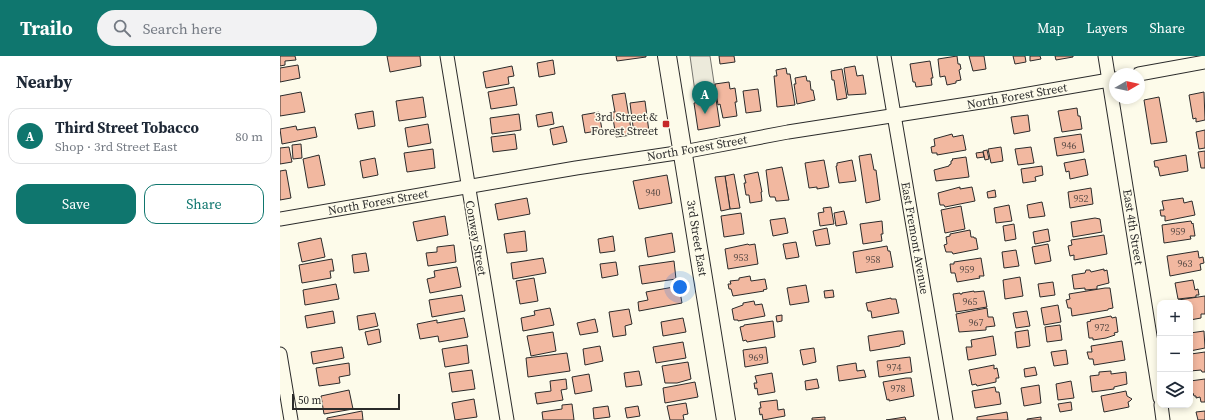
<!DOCTYPE html>
<meta charset="utf-8">
<style>
body{margin:0;font-family:"Source Serif 4",serif;background:#f2f2f3;color:#1f2937}
.controls{position:absolute;right:12px;bottom:12px;display:grid;overflow:hidden;border-radius:8px;box-shadow:0 2px 6px #0003}
.controls button{width:36px;height:36px;display:grid;place-items:center;padding:0;border:0;border-bottom:1px solid #e0e1e3;background:#fff;color:#1f2937;font:20px sans-serif}
.compass{position:absolute;left:829px;top:12px;width:36px;height:36px;border-radius:50%;background:#fff;box-shadow:0 2px 6px #0003;rotate:81deg}
.scale{position:absolute;left:12px;bottom:10px;width:108px;box-sizing:border-box;padding-left:4px;border:2px solid #2b2b2b;border-top:0;font-size:11px;line-height:14px;white-space:nowrap;color:#2b2b2b;-webkit-text-stroke:3px #fdfbea;paint-order:stroke}
.you{position:absolute;left:400px;top:231px;width:14px;height:14px;margin:-10px;border:3px solid #fff;border-radius:50%;background:#1a73e8;box-shadow:0 0 0 6px #1a73e833}
.badge{display:grid;place-items:center;width:26px;height:26px;border-radius:50%;background:#0f766e;color:#fff;font-size:13px;font-weight:700}
.pin{position:absolute;translate:-50% -33px;filter:drop-shadow(0 1px 2px #0008)}
.pin::after{content:'';position:absolute;top:21px;width:14px;height:12px;background:inherit;clip-path:polygon(0 0,100% 0,50% 100%)}
.list{margin:0;padding:0;list-style:none}
h2{display:flex;justify-content:space-between;align-items:center;height:52px;margin:0;padding:0 16px;font-size:17px}
h2 small{font-size:13px;font-weight:400;color:#747a83}
.list li{display:grid;grid-template-columns:26px 1fr auto;gap:12px;align-items:center;box-sizing:border-box;height:56px;margin:0 8px 8px;padding:0 8px;border:1px solid #e0e1e3;border-radius:12px}
.list b{display:block;font-size:15px;white-space:nowrap}
.list p{margin:0;font-size:13px;white-space:nowrap;color:#747a83}
.list em{font-size:13px;font-style:normal;color:#747a83}
.actions{display:flex;gap:8px;padding:12px 16px}
.actions a{flex:1;padding:9px 0;border:1px solid #0f766e;border-radius:12px;text-align:center;font-size:14px;color:#0f766e}
.actions .main{background:#0f766e;color:#fff}
.icon{flex:none;width:22px;height:22px;fill:none;stroke:currentColor;stroke-width:2;stroke-linecap:round;stroke-linejoin:round}
.map{position:relative;flex:none;width:925px;height:364px;overflow:hidden}
header{display:flex;align-items:center;gap:24px;box-sizing:border-box;height:56px;padding:0 20px;background:#0f766e;color:#fff}
header strong{font-size:19px}
nav{display:flex;gap:22px;margin-inline-start:auto;font-size:14px}
.search{width:280px;height:36px;background:#f2f2f3;display:flex;align-items:center;gap:10px;box-sizing:border-box;padding:0 14px;border-radius:22px;color:#747a83;font-size:15px}
main{display:flex}
aside{flex:1;background:#fff}
.map>svg:first-child{display:block}
.parking{fill:#eceadb;stroke:#74746e}
.building{fill:#f2b8a0;stroke:#2b2b2b}
.lines{fill:none;stroke-linecap:round;stroke-linejoin:round}
.street-casing{stroke:#2b2b2b;stroke-width:15}
.secondary-casing{stroke:#2b2b2b;stroke-width:20}
.street{stroke:#fdfbea;stroke-width:13}
.secondary{stroke:#fdfbea;stroke-width:18}
.poi-dot{fill:#c62828;stroke:#fdfbea;stroke-width:1.5}
.labels{text-anchor:middle;dominant-baseline:central;stroke-width:3;stroke-linejoin:round;paint-order:stroke}
.number-label{font-size:10px;fill:#5d4e48}
.street-label{font-size:12px;fill:#2b2b2b;stroke:#fdfbea}
.poi-label{font-size:12px;fill:#2b2b2b;stroke:#fdfbea;text-anchor:end}
</style>
<header>
<strong>Trailo</strong>
<div class="search"><svg class="icon" aria-label="search" viewBox="0 0 24 24"><circle cx="10" cy="10" r="6"/><path d="M15 15l6 6"/></svg>Search here</div>
<nav><a>Map</a><a>Layers</a><a>Share</a></nav>
</header>
<main>
<aside>
<h2>Nearby<small></small></h2>
<ul class="list">
<li><span class="badge">A</span><div><b>Third Street Tobacco</b><p>Shop · 3rd Street East</p></div><em>80 m</em></li>
</ul>
<div class="actions"><a class="main">Save</a><a>Share</a></div>
</aside>
<div class="map">
<svg width="925" height="364" viewBox="0 0 925 364">
<rect width="100%" height="100%" fill="#fdfbea"/>
<path class="parking" d="M410 0H430L436 40 416 43Z"/>
<g class="building">
<path d="M0 0H15L16 4 5 5V9L0 10Z"/>
<path d="M107 0H140L141 10 110 16Z"/>
<path d="M336 0H366V1L337 5Z"/>
<path d="M439 0H454L455 6 440 8Z"/>
<path d="M677 0 678 8H680L681 13 679 14 681 24 676 25V27L667 29 665 20 660 21 658 3Z"/>
<path d="M689 0H704L706 13 693 15Z"/>
<path d="M733 0H745L746 6 735 8Z"/>
<path d="M750 0H760L761 3 750 5Z"/>
<path d="M775 0H793V1L776 4Z"/>
<path d="M273 4 275 18 259 21 257 7Z"/>
<path d="M650 5 653 22H651L652 29 636 31 635 26H633L630 8Z"/>
<path d="M18 9 20 22 0 26V12Z"/>
<path d="M232 10 234 20 228 21 229 28 206 32 203 16Z"/>
<path d="M575 10 577 20 583 19 586 38 568 39 564 12Z"/>
<path d="M506 12 507 18H510L515 49 497 51 494 20H497L496 14Z"/>
<path d="M562 13 567 42 557 44 554 24H552L551 15Z"/>
<path d="M526 20 527 25H530L531 34H533L535 44 517 48 514 28H516L515 22Z"/>
<path d="M449 26 450 33 455 32 457 46H455L457 60 443 62 440 48 438 49 435 28Z"/>
<path d="M234 31 237 49 211 53 208 36Z"/>
<path d="M478 33 481 55 466 57 463 35Z"/>
<path d="M21 36 25 56 0 60V40Z"/>
<path d="M924 36 925 64 916 66V62L913 63 909 39Z"/>
<path d="M345 37 352 79 336 81 332 56H335L332 39Z"/>
<path d="M143 41 146 61 119 65 116 45Z"/>
<path d="M879 41 887 86 871 88 864 44Z"/>
<path d="M436 43 440 70 418 74 414 47Z"/>
<path d="M365 45 369 76 354 78 350 47Z"/>
<path d="M797 52 798 60H800L802 73 782 76 778 55Z"/>
<path d="M93 55 95 70 78 73 75 58Z"/>
<path d="M272 56 274 68 258 71 256 59Z"/>
<path d="M319 56 322 74 305 77 302 59Z"/>
<path d="M239 58 241 74 212 78 210 62Z"/>
<path d="M748 59 750 75 734 78 731 61Z"/>
<path d="M148 68 151 87 128 91 125 72Z"/>
<path d="M16 70 17 74 35 71 37 81 2 88 0 73Z"/>
<path d="M283 70 287 86 273 89 270 73Z"/>
<path d="M925 74V92L919 93 916 76Z"/>
<path d="M235 78 237 93 213 96 211 81Z"/>
<path d="M672 78 673 81 683 79 686 94 657 99V97H652L651 91 655 90 654 83Z"/>
<path d="M801 78 804 96 777 100 774 82Z"/>
<path d="M21 88 22 102 13 103 12 89Z"/>
<path d="M9 91 12 106 0 108V92Z"/>
<path d="M721 91 723 105 711 107 708 93Z"/>
<path d="M751 91 754 107 738 109 735 93Z"/>
<path d="M153 93 155 112 127 116 124 97Z"/>
<path d="M707 94 709 103 705 104 703 95Z"/>
<path d="M925 95V112H921L918 96Z"/>
<path d="M703 96 704 101 697 102 696 97Z"/>
<path d="M591 98 594 114H596L600 144 586 147 579 100Z"/>
<path d="M39 99 45 129 28 132 23 103Z"/>
<path d="M906 99 908 115 880 120 878 111H875L874 105Z"/>
<path d="M686 101 689 121 656 125 654 114 669 110V109L671 108V105L673 104 672 103Z"/>
<path d="M95 102 98 119 83 122 80 105Z"/>
<path d="M805 103 808 119 790 123 789 115 786 116 784 107Z"/>
<path d="M544 104 549 131 537 133V131L529 132 525 107Z"/>
<path d="M572 104 576 125 559 127 556 110H557V107Z"/>
<path d="M762 110 763 119 755 121 756 125 743 127 741 113Z"/>
<path d="M502 111 509 144 498 145H496L495 141H490L489 138 486 114Z"/>
<path d="M6 114 11 142 0 144V115Z"/>
<path d="M478 116 482 136H481L482 145 470 147 469 139H466L464 127H466L464 119Z"/>
<path d="M454 118 460 152 450 153 445 120Z"/>
<path d="M387 119 392 147 359 153 353 125Z"/>
<path d="M445 120 450 153 441 155 435 121Z"/>
<path d="M680 131V133L692 131 695 145 665 151 664 149H660L658 137Z"/>
<path d="M811 132 813 148 790 152 788 136Z"/>
<path d="M715 134 716 141 708 142 707 136Z"/>
<path d="M247 142 250 158 218 164 215 148Z"/>
<path d="M903 142 904 147 912 145 915 159 885 165V160H881L880 154H884L882 145Z"/>
<path d="M762 146 765 160 749 162 747 149Z"/>
<path d="M729 149 732 165 716 167 714 152Z"/>
<path d="M681 150 685 173 665 177 661 154Z"/>
<path d="M551 151 554 168 540 170 538 157 544 156 543 152Z"/>
<path d="M564 155 567 168 556 170 554 157Z"/>
<path d="M461 157 464 178 444 181 441 160Z"/>
<path d="M165 160 168 179 137 185 133 166Z"/>
<path d="M505 162 508 177 493 180 490 164Z"/>
<path d="M815 162 820 163 822 176 793 181 791 166Z"/>
<path d="M602 165 603 178H601L602 185 583 188 580 168Z"/>
<path d="M911 165 912 168 913 167 915 180H910L911 183 884 187 882 169Z"/>
<path d="M734 168 736 183 725 185 723 170Z"/>
<path d="M547 172 550 188 536 190 533 175Z"/>
<path d="M768 173 770 185 755 188 753 176Z"/>
<path d="M690 174 691 181H694V182H696L698 193 673 198 672 196H666L664 189 667 188 666 181 670 180V178Z"/>
<path d="M245 175 247 195 227 197 224 178Z"/>
<path d="M392 177 395 196 368 201 365 182Z"/>
<path d="M824 179 827 198 794 204V199L790 200 788 190 792 189 791 184Z"/>
<path d="M333 180 335 195 320 197 318 183Z"/>
<path d="M41 182 45 201 22 206 18 187Z"/>
<path d="M516 186 519 201 506 203 503 188Z"/>
<path d="M468 188 469 189 475 188 478 208 448 213 445 193Z"/>
<path d="M768 188 771 205 755 208 752 191Z"/>
<path d="M174 189 176 206 148 210 146 197 157 196V191Z"/>
<path d="M607 190 608 195H610L613 211 576 217 573 196Z"/>
<path d="M736 194 739 210 724 212 722 196Z"/>
<path d="M918 195 919 202 923 201 924 207 920 208 921 214 890 220 887 200Z"/>
<path d="M86 197 89 215 74 217 72 199Z"/>
<path d="M263 202 266 217 233 223 231 207Z"/>
<path d="M701 202 704 220H699L700 222 677 226 675 217H671L670 208H674V206Z"/>
<path d="M52 203 54 215H50L51 222 22 227 19 209Z"/>
<path d="M394 205 396 223 362 228 359 210Z"/>
<path d="M336 206 338 219 322 222 320 208Z"/>
<path d="M177 211 181 231 150 237 147 223 155 221 154 215Z"/>
<path d="M824 213V215L827 214 829 227 817 230V233L805 234V232L794 233 792 219 805 217 806 214H810L811 216Z"/>
<path d="M470 220 471 225 485 223 487 233 483 234 484 235 453 240 451 233H449L448 228H451L450 225 459 224V222Z"/>
<path d="M740 221 743 240 725 243 723 224Z"/>
<path d="M254 222 258 245 240 248 236 225Z"/>
<path d="M913 224 915 234 918 233 919 239H916V241L898 243 895 227Z"/>
<path d="M773 226 775 239 760 241 758 228Z"/>
<path d="M56 228 59 243 25 249 23 234Z"/>
<path d="M526 229 529 246 510 249 507 232Z"/>
<path d="M399 230 402 247 359 255 358 246 368 244 366 236Z"/>
<path d="M825 232H830L833 252 828 253V254L792 260 791 252H788L786 244 790 243 789 238Z"/>
<path d="M553 234 554 241 545 242 544 235Z"/>
<path d="M694 235V236L704 235 707 251 676 256 673 238 680 237V238H682V237Z"/>
<path d="M182 239 185 255 152 261 149 244Z"/>
<path d="M925 240V258H921V262L910 264V247H895H898V244Z"/>
<path d="M611 242V243H616L619 257 592 262 591 255H588L586 247Z"/>
<path d="M474 245 475 249 482 248 485 260 458 265V264H454L452 253 463 249V247Z"/>
<path d="M778 249 781 266 764 269 761 252Z"/>
<path d="M270 252 274 269 243 275 241 262 255 259 254 255Z"/>
<path d="M707 252 708 261H713L715 270 706 271V274L679 276 676 258Z"/>
<path d="M349 253 352 268 345 270 346 279 333 281 329 256Z"/>
<path d="M53 255 55 267 27 272 25 260Z"/>
<path d="M747 255 750 270 736 272 733 257Z"/>
<path d="M95 257 98 270 79 274 77 260Z"/>
<path d="M502 259V265L497 266 496 260Z"/>
<path d="M831 260 832 262 836 261 838 276 834 277 835 279 826 282 813 284V282H809L807 266 811 265 810 264Z"/>
<path d="M184 262 188 281 159 286 158 280 140 283 137 268 157 264V267Z"/>
<path d="M403 262 406 276 383 280 381 266Z"/>
<path d="M315 263 318 276 300 279 297 267Z"/>
<path d="M493 265 495 281 467 286 466 284 463 285 460 271 464 270V269Z"/>
<path d="M780 269 782 284 767 286 765 271Z"/>
<path d="M99 273 101 286 88 289 85 276Z"/>
<path d="M748 274 750 290 737 292 735 276Z"/>
<path d="M618 275H623L625 288 620 289V290L590 295 588 280Z"/>
<path d="M924 275 925 292 910 295V277Z"/>
<path d="M273 276 276 295 251 300 247 280Z"/>
<path d="M713 280 716 299 688 304 686 291H692L691 284Z"/>
<path d="M842 285 845 304 814 309 813 303H809L807 296H812L811 290Z"/>
<path d="M403 286 406 302 376 307 373 291Z"/>
<path d="M187 289 189 307 165 311 162 293Z"/>
<path d="M320 290 323 305 305 309 303 293Z"/>
<path d="M62 291 64 302 33 308 31 296Z"/>
<path d="M486 291 488 307 465 311 463 294Z"/>
<path d="M534 292 536 306 523 309 520 294Z"/>
<path d="M786 294 788 308 774 310 771 296Z"/>
<path d="M925 296V316H922L921 314 910 315 911 298Z"/>
<path d="M287 297 290 315 248 321 246 302Z"/>
<path d="M630 301 632 316 599 321 597 305Z"/>
<path d="M408 306 411 323 397 327H385L382 310Z"/>
<path d="M69 307 70 319 59 321 60 327 39 330 36 312Z"/>
<path d="M576 307 577 315 584 314 586 321 559 325 557 310Z"/>
<path d="M714 309V313L717 312 719 322H716V326L697 330 696 328 692 329 689 314Z"/>
<path d="M755 311 757 319 745 321 744 313Z"/>
<path d="M192 314 195 333 172 336 169 317Z"/>
<path d="M359 315 362 329 346 331 344 317Z"/>
<path d="M831 315V318L846 316 847 328 834 331V333L812 336 810 320 819 319V316Z"/>
<path d="M492 317 495 336 478 339 477 332 475 333 474 327H477L475 320Z"/>
<path d="M309 318 312 335 295 338 292 321Z"/>
<path d="M626 322H631L634 340 609 345V343L607 344 603 326Z"/>
<path d="M286 323 287 333 281 334 283 344 257 348 255 337 271 335 270 325Z"/>
<path d="M537 323 539 332 526 334 525 325Z"/>
<path d="M925 323V346H921L920 341 916 342V340H914L913 337H910V325Z"/>
<path d="M791 325 794 342 778 344 776 328Z"/>
<path d="M415 326 418 341 385 347 383 332Z"/>
<path d="M759 329 761 347 744 350 741 332Z"/>
<path d="M715 331 716 336H719L721 348 695 352 692 335Z"/>
<path d="M69 334 73 353 44 358 41 340Z"/>
<path d="M846 335 847 340 852 343 850 345 848 346 849 351 824 356 821 340Z"/>
<path d="M194 343 197 361 175 364 172 347Z"/>
<path d="M497 344 498 354 504 353 505 360 483 364 482 358 480 359 479 352H481L480 346Z"/>
<path d="M791 346 792 354 780 356 778 348Z"/>
<path d="M406 347 408 358 403 359 404 364H390L387 350Z"/>
<path d="M292 348 294 364H263L262 356 282 353V349Z"/>
<path d="M328 350 330 361 314 363 313 352Z"/>
<path d="M358 350 360 360 347 362 345 352Z"/>
<path d="M82 355 83 364H47V362Z"/>
<path d="M925 355V364H918L916 356Z"/>
<path d="M727 356 728 364H697V361Z"/>
<path d="M545 361V364H532V362Z"/>
<path d="M625 361 626 364H606Z"/>
<path d="M761 361V364H747V363Z"/>
</g>
<g class="lines">
<defs>
<g id="street">
<path d="M167 0 227 364"/>
<path d="M604 0 666 364"/>
<path d="M825 0 880 342"/>
<path d="M859 18 925 6"/>
<path d="M0 163 296 112 403 96 508 76 720 43 835 23"/>
<path d="M0 298 11 364"/>
<path d="M881 349 883 364"/>
</g>
<path id="secondary" d="M387 0 446 364"/>
</defs>
<use href="#street" class="street-casing"/>
<use href="#secondary" class="secondary-casing"/>
<use href="#street" class="street"/>
<use href="#secondary" class="secondary"/>
</g>
<rect class="poi-dot" x="382" y="64" width="8" height="8" rx="2"/>
<g class="labels">
<g class="number-label">
<text x="789" y="89">946</text>
<text x="373" y="136">940</text>
<text x="801" y="142">952</text>
<text x="898" y="175">959</text>
<text x="461" y="201">953</text>
<text x="593" y="203">958</text>
<text x="905" y="207">963</text>
<text x="687" y="213">959</text>
<text x="690" y="245">965</text>
<text x="696" y="266">967</text>
<text x="822" y="271">972</text>
<text x="476" y="301">969</text>
<text x="614" y="311">974</text>
<text x="618" y="332">978</text>
</g>
<g class="street-label">
<text transform="translate(737 40) rotate(-10)">North Forest Street</text>
<text transform="translate(417 92) rotate(-10)">North Forest Street</text>
<text transform="translate(98 146) rotate(-10)">North Forest Street</text>
<text transform="translate(853 171) rotate(81)">East 4th Street</text>
<text transform="translate(196 182) rotate(80)">Conway Street</text>
<text transform="translate(417 182) rotate(81)">3rd Street East</text>
<text transform="translate(635 182) rotate(80)">East Fremont Avenue</text>
</g>
<g class="poi-label">
<text x="378" y="61">3rd Street &amp;<tspan x="378" dy="14">Forest Street</tspan></text>
</g>
</g>
</svg>
<div class="controls">
<button>+</button>
<button>−</button>
<button><svg class="icon" aria-label="layers" viewBox="0 0 24 24"><path d="M12 4l9 5-9 5-9-5zM3 14l9 5 9-5"/></svg></button>
</div>
<svg class="compass" viewBox="-18 -18 36 36"><path d="M0-13l5 13h-10z" fill="#e53935"/><path d="M0 13l5-13h-10z" fill="#747a83"/></svg>
<div class="scale">50 m</div>
<div class="you"></div>
<div class="pin badge" style="left:425px;top:58px">A</div>
</div>
</main>
